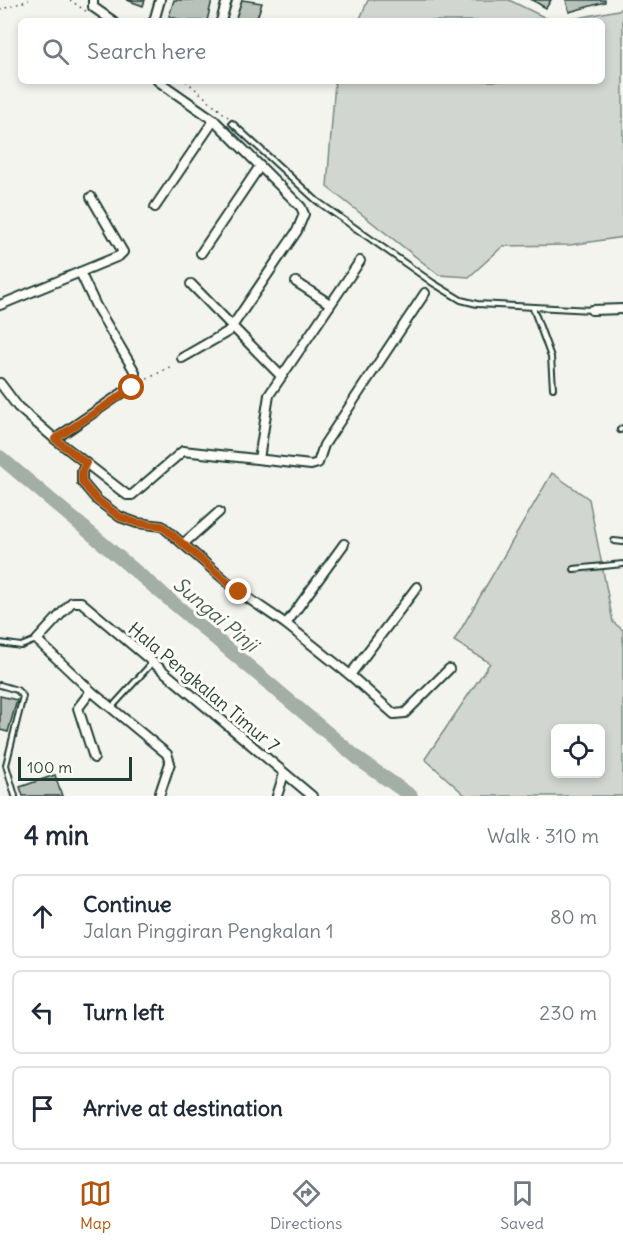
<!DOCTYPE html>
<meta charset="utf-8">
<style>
body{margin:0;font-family:Delius,sans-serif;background:#f6f6f7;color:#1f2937}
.controls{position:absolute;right:18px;bottom:18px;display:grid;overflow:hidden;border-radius:9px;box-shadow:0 3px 9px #0003}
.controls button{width:54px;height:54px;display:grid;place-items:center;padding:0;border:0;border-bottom:2px solid #e0e1e3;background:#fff;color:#1f2937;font:30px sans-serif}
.scale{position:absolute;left:18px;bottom:15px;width:114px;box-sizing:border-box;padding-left:6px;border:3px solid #1f3d34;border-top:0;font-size:16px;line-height:21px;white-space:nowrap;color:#1f3d34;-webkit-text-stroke:4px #fdfcf7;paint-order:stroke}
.stop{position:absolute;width:18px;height:18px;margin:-14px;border:4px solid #b45309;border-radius:50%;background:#fff}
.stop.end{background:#b45309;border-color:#fff;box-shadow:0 2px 6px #0008}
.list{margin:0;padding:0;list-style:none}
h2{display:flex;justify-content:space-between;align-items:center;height:78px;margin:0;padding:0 24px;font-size:26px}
h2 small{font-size:20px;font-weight:400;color:#747a83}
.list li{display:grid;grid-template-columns:39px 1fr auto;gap:18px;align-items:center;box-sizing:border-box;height:84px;margin:0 12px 12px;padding:0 12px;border:2px solid #e0e1e3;border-radius:9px}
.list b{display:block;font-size:22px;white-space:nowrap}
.list p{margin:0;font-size:20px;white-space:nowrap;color:#747a83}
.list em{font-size:20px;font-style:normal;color:#747a83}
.icon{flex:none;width:33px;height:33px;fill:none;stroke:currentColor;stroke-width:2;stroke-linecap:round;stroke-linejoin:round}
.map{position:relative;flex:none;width:623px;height:796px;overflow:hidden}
.search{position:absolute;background:#fff;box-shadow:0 3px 9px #0003;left:18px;right:18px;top:18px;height:66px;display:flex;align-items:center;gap:15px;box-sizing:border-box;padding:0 21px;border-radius:9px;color:#747a83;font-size:22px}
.sheet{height:366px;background:#fff}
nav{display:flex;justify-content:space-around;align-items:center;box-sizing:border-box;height:84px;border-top:2px solid #e0e1e3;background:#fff;font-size:16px;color:#747a83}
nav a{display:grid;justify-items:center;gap:3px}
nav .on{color:#b45309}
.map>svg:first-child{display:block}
.green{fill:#d1d6d1;stroke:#788a82;stroke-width:1.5;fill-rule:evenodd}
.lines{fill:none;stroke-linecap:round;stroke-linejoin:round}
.river{stroke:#a3aea7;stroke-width:14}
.building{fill:#b9c1bb;stroke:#1f3d34;stroke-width:1.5}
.service-casing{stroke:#1f3d34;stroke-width:8}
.minor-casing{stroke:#1f3d34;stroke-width:12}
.path{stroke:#1f3d34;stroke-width:1.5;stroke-dasharray:1.5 4.5;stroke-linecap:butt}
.service{stroke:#fdfcf7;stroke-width:4}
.minor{stroke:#fdfcf7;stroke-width:8}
.route{stroke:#b45309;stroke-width:8}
.labels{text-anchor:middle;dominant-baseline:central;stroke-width:6;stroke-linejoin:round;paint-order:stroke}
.street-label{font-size:18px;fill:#1f3d34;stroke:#fdfcf7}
.water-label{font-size:20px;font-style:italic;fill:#475f56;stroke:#fdfcf7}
</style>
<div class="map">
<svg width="623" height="796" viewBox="0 0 623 796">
<rect width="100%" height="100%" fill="#f4f4ef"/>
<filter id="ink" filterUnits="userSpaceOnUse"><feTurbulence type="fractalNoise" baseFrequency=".0167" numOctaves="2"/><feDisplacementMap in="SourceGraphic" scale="12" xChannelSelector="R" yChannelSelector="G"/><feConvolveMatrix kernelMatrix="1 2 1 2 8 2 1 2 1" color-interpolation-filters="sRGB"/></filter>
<g filter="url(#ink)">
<g class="green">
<path d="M368 0H509L552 21H359Z"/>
<path d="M623 9V237L570 245 503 246 469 277 439 275 327 187 335 81H602V21H563Z"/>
<path d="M552 473 589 499 613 622 623 630V796H466L425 759 490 663 454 641ZM556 728H600V774H556Z"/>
</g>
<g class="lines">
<path class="river" d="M0 457 361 761 411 796"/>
</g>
<g class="building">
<path d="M127 0H145L143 6Z"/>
<path d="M174 0H212L207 21H183L169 16Z"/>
<path d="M242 0 262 3 256 21H235Z"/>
<path d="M532 0H551L546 8Z"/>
<path d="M566 0H605V2L569 12Z"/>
<path d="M0 696 17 700 8 732 0 730Z"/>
<path d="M55 775 62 796H23L20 787Z"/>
</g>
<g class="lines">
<defs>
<g id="service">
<path d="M232 123 317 201 433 283 461 300 477 304 592 310"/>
<path d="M533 308 551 357 553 388"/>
<path d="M620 430 623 428"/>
<path d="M614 541 623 542"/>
<path d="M574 569 623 564"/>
<path d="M0 643 21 646 36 640"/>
<path d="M0 685 17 690 23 696 6 765 15 796"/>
<path d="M112 707 152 663"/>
</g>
<g id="minor">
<path d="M93 0V7L113 21"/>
<path d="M154 21 160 0"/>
<path d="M221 21 227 0"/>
<path d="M158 81 214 120 301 207 304 214 297 231 229 331 182 358"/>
<path d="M155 207 214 120"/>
<path d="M201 253 260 166"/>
<path d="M296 282 330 304"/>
<path d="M191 284 280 375"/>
<path d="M0 305 119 256 123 252 91 197"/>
<path d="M592 310 623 309"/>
<path d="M0 383 18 407 55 439 134 385 135 372 96 306 80 272"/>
<path d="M55 439 127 495H132L183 451 311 465 318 463 324 445 425 293"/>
<path d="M259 459 269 395 360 261"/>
<path d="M86 463 82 471V482L97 500 120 517 137 523 162 526 239 592 286 624 350 675 394 714 405 713 449 669"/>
<path d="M183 544 219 512"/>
<path d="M286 624 344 544"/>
<path d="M350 675 417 587"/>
<path d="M91 691 78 708 94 758"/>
<path d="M159 796 170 763 167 754 91 691 37 640 72 602H81L312 796"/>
<path d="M277 796 284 774"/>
</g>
</defs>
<use href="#service" class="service-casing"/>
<use href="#minor" class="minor-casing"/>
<g class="path">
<path d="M70 0 87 12"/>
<path d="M0 10 29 0"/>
<path d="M186 81 228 117"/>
<path d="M142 382 173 365"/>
</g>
<use href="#service" class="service"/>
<use href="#minor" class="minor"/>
</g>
</g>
<g class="lines" filter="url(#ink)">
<path class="route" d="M132 388 55 439 86 463 82 471V482L97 500 120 517 137 523 162 526 239 592"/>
</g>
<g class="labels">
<g class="street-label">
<text transform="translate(204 687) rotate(40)">Hala Pengkalan Timur 7</text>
</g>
<g class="water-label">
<text transform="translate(216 614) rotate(40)">Sungai Pinji</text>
</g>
</g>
</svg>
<div class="controls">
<button><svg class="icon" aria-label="locate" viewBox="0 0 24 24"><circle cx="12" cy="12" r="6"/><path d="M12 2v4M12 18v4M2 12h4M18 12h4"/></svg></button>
</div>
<div class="scale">100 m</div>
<div class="stop" style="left:132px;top:388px"></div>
<div class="stop end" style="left:239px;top:592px"></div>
<div class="search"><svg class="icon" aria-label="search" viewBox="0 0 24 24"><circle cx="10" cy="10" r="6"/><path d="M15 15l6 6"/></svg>Search here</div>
</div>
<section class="sheet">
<h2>4 min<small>Walk · 310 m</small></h2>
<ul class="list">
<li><svg class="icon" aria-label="ahead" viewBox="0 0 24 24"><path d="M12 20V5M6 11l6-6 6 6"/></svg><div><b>Continue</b><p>Jalan Pinggiran Pengkalan 1</p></div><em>80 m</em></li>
<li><svg class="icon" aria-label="left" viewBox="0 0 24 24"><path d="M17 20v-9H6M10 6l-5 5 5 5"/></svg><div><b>Turn left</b></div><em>230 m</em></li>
<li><svg class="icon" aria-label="arrive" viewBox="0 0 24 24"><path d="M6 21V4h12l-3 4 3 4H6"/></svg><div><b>Arrive at destination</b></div></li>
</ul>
</section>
<nav>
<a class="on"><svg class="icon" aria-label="map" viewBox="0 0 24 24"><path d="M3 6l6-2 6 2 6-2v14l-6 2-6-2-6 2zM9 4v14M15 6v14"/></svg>Map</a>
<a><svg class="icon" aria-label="directions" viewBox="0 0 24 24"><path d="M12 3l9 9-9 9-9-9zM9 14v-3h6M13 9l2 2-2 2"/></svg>Directions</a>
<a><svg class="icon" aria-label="saved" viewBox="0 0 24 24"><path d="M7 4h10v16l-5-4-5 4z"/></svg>Saved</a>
</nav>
